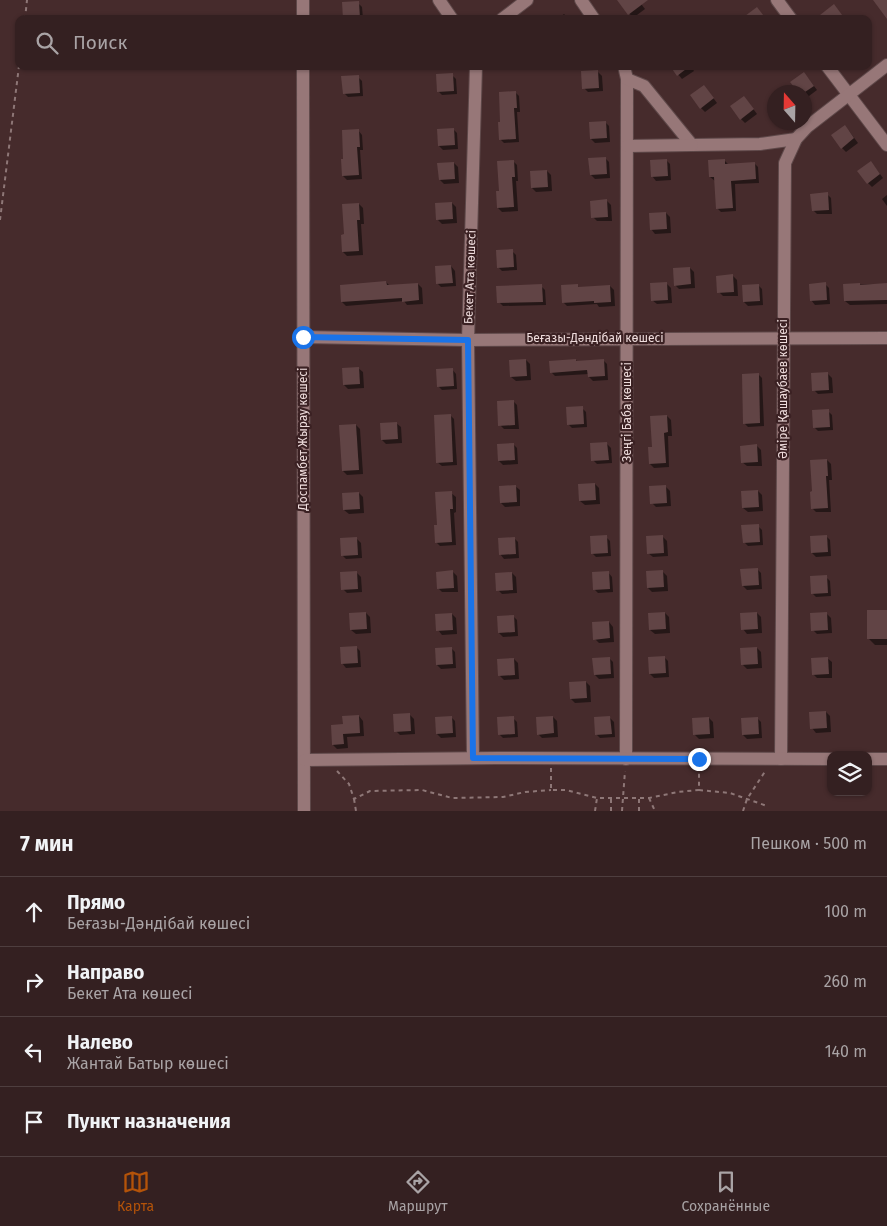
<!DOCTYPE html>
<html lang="ru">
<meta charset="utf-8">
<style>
body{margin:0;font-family:"Fira Sans",sans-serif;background:#3c282a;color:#f1f3f6}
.controls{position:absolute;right:15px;bottom:15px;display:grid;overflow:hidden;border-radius:10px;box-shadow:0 1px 4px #0004}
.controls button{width:45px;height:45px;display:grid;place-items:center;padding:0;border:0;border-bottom:1px solid #4e3e3f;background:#342021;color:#f1f3f6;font:25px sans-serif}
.compass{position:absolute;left:767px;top:85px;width:45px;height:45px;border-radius:50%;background:#342021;box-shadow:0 1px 4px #0004;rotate:340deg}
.stop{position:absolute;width:15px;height:15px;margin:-11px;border:4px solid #1a73e8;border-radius:50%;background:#fff}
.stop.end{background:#1a73e8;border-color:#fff;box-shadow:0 1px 5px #0008}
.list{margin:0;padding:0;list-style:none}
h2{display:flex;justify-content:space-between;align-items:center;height:65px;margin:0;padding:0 20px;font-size:21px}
h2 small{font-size:16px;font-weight:400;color:#a9a3a5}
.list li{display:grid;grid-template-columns:32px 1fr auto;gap:15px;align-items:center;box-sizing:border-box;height:70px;padding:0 20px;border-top:1px solid #4e3e3f}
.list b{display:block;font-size:19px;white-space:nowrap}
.list p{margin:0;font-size:16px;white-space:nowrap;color:#a9a3a5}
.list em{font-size:16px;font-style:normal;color:#a9a3a5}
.icon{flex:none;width:28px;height:28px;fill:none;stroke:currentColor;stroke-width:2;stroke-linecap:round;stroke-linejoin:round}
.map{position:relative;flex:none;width:887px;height:811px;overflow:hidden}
.search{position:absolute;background:#342021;box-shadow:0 1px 4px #0004;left:15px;right:15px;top:15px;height:55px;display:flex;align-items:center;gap:12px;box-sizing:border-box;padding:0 18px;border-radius:10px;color:#a9a3a5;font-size:19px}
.sheet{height:345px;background:#342021}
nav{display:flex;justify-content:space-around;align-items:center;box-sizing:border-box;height:70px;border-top:1px solid #4e3e3f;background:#342021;font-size:14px;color:#a9a3a5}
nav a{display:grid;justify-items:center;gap:2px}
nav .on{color:#b45309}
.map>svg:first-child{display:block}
.shadow{fill:#0007}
.building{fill:#614445}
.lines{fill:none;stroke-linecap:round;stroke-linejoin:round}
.minor-casing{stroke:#5e4849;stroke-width:14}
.path{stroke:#8e7777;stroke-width:2;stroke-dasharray:4 4;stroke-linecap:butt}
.minor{stroke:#977778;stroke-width:12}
.route{stroke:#1a73e8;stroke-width:6}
.labels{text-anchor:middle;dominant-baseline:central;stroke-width:4.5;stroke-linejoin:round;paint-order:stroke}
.street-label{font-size:12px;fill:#efdddd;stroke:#3b2123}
</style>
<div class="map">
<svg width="887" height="811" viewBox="0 0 887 811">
<rect width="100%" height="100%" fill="#462b2c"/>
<g class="shadow">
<path d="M623 0H638L645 9 633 18 620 2Z"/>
<path d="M358 3 362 7 363 19H344Z"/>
<path d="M564 14 569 19H558Z"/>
<path d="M671 66H691L694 71 682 79Z"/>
<path d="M598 72 602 76 603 91 588 92 584 88Z"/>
<path d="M452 75 456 79 457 94 442 95 438 91Z"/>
<path d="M358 77 362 81 363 96 348 97 344 93Z"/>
<path d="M808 78 817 90 805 99 804 92H799L792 83Z"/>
<path d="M708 91 717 103 705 112 701 108Z"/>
<path d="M515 92 519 96 520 112H517L519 142 504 143 500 139 502 123Z"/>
<path d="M748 102 757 114 745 123 741 119Z"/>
<path d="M605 122 609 126 610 142 595 143 591 139Z"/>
<path d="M453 129 457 133 458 149 443 150 439 146Z"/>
<path d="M358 130 362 135 363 150H360L362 179 347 180 343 176 345 160Z"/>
<path d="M849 131 858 143 846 152 842 148Z"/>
<path d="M605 158 609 162 610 178 595 179 591 175Z"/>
<path d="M666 160 670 164 671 180 656 181 652 176Z"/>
<path d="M724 160 729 165 754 163 758 167 759 183 735 184 736 211 721 212 717 208 715 181 710 177Z"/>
<path d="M513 161 517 165 518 181H516L518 211 502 212 498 208 497 192H500Z"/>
<path d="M454 163 458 167 459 183 444 184 440 180Z"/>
<path d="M874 166 883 178 872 187 868 183Z"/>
<path d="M547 171 551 175 552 191 536 192 532 188Z"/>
<path d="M827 194 831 198 832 214H817L813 210Z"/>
<path d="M887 195V206L882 199Z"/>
<path d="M607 201 611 205 612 221H597L593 217Z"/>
<path d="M452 203 456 207 457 223 442 224 438 220Z"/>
<path d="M359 204 363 208 364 224H361L363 255 347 256 343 252 345 236Z"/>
<path d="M666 213 670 217 671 233 655 234 651 229Z"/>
<path d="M512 251 516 255 517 270 502 271 498 267Z"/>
<path d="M451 266 455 271 456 286 441 287 437 283Z"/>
<path d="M690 268 694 272 695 288 679 289 675 285Z"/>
<path d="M733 276 737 280 738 296H723L719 292Z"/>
<path d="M386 282 390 286 418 284 422 288 423 304 407 305 404 301 346 306 342 302 341 286Z"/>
<path d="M667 284 671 288 672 303 657 304 652 300Z"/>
<path d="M825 284 829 288 830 304 815 305 811 300Z"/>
<path d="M887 284V304L850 305 845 301 844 285Z"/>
<path d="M577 285 579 288 610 286 614 290 615 306 599 307 597 304 567 306 563 302Z"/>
<path d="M758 285 762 289 763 305 748 306 744 302Z"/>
<path d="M541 286 545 290 546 305 503 306 499 302Z"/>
<path d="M526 360 530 364 531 380 516 381 511 377Z"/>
<path d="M576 360 577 362 603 360 607 364 608 380 593 381 589 377V374L555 376 551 372Z"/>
<path d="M358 368 363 372 364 388 348 389 344 385Z"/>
<path d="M452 369 456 374 457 389 442 390 438 386Z"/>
<path d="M758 374 762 378 764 426 748 427 744 423Z"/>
<path d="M828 374 832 378 833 393 818 394 814 390Z"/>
<path d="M513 401 517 405 519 429H504L500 425Z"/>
<path d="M582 408 586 412 587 427 572 428 568 424Z"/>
<path d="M828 411 832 415 833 430 818 431 814 427Z"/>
<path d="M450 415 454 419 457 465 442 466 437 462Z"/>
<path d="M667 416 671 420 672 436H668L669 467 654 468 650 464 653 448Z"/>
<path d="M396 423 401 427 402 443 386 444 382 440Z"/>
<path d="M356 425 360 429 363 474 347 475 343 471Z"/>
<path d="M513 444 517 448 518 464 503 465 499 461Z"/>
<path d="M607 444 611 448 612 463 597 464 593 460Z"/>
<path d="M757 446 761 450 762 466H747L742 462Z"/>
<path d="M827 460 831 464 832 480H829L831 512H816L812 508 814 493Z"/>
<path d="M595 484 599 488 600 504 585 505 580 501Z"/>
<path d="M515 486 520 490V506L505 507 501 503Z"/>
<path d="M666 487 670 491 671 506 656 507 652 503Z"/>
<path d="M758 491 762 495 763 511 748 512 743 508Z"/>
<path d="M359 493 363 497 364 513 349 514 344 510Z"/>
<path d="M451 493 456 497V512L454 513 456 545 440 546 436 542 438 526Z"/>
<path d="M758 526 762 530 763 545 748 546 744 542Z"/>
<path d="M826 536 830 540 831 556 816 557 812 553Z"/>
<path d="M606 537 610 541 611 556 596 557 592 553Z"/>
<path d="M663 537 667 541 668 556 653 557 648 553Z"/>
<path d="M514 538 518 542 519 558 504 559 500 554Z"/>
<path d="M357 539 361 543 362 558 346 559 342 555Z"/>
<path d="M757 569 761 573 762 589 747 590 743 586Z"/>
<path d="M662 571 667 576 668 591 652 592 648 588 647 572Z"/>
<path d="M453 572 457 576 458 592H442L438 588Z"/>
<path d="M608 572 612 577 613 592 598 593 594 589Z"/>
<path d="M357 573 361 577 362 592 347 593 343 589Z"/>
<path d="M512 573 516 577 517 593 502 594 498 590Z"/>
<path d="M826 577 830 581 831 596 816 597 812 593Z"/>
<path d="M887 611V645H875L868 638Z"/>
<path d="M366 613 370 617 371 633 356 634 351 630Z"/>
<path d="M665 613 669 617 670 633 655 634 650 630Z"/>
<path d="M757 613 761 617 762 633 747 634 743 629Z"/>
<path d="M452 614 456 618 457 634 442 635 438 630Z"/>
<path d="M827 614 831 618 832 633 817 634 813 630Z"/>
<path d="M513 616 517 620 518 636 503 637 499 633Z"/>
<path d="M609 622 613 627 614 642 599 643 595 639Z"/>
<path d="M356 647 360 651 361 667 346 668 342 663Z"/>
<path d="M451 648 455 652 456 668 441 669 437 665Z"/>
<path d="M757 648 761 652 762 668 747 669 743 665Z"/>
<path d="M664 657 668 661 669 677 654 678 650 674Z"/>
<path d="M609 658 613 662 614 678 599 679 595 675Z"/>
<path d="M827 658 832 662V678H817L813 674Z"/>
<path d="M514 659 518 663 519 679 504 680 500 676Z"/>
<path d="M586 682 590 686 591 702 575 703 571 699Z"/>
<path d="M826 712 830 716 831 732 816 733 812 728Z"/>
<path d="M410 715 414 719 415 734 400 735 396 731Z"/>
<path d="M359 716 363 721 364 736 347 737 348 748 337 749 333 745 344 725Z"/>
<path d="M451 717 455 721 456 737 441 738 437 734Z"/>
<path d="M553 717 557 721 558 737 542 738 538 734Z"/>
<path d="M513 718 517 722 518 737 503 738 499 734Z"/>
<path d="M610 718 614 722 615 737 600 738 596 734Z"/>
<path d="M709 718 713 722 714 738 699 739 694 734Z"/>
<path d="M757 718 761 722 762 738 747 739 743 735Z"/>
</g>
<g class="building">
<path d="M617 0H648L628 15Z"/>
<path d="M873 0H887V19Z"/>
<path d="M359 1 360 19H343L342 2Z"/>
<path d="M834 4 845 19H815Z"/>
<path d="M757 7 766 19H741Z"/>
<path d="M670 66H690L677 76Z"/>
<path d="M598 70 599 88 582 89 581 71Z"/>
<path d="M804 72 814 86 805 92H798L790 82Z"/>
<path d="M453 73 454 91 437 92 436 74Z"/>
<path d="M359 75 360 93 343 94 341 76Z"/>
<path d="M704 85 714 98 700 109 690 95Z"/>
<path d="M516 91 517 108H514L516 139 499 140 498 122H500L499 92Z"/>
<path d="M744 96 754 109 740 120 730 106Z"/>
<path d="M606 121 607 138 590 139 589 122Z"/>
<path d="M845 125 854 138 841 149 831 135Z"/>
<path d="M454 128 455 145 438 146 437 129Z"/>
<path d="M359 129 360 147H357L359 175 342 176 341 159H343L342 130Z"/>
<path d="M606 157 607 174 590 175 588 158Z"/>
<path d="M667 159 668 176 651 177 650 160Z"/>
<path d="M725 159V164L755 162 756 179 731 181 733 208 716 209 714 177H709L708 160Z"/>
<path d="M514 160 515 177H512L514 207 497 208 496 191H499L497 161Z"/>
<path d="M871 161 880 174 867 184 857 171Z"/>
<path d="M454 162 455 179 439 180 437 163Z"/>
<path d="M547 170 548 187 531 188 530 171Z"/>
<path d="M828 192 829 210 812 211 810 194Z"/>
<path d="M607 199 608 217 591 218 590 201Z"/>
<path d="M452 202 453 219 436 220 435 203Z"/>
<path d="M359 203 360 220H357L359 251 342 252 341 235 344 234 342 204Z"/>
<path d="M666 212 667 229 650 230 649 213Z"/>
<path d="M513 249 514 267 497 268 496 250Z"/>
<path d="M451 265 453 283 436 284 435 266Z"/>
<path d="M690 267 691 284 674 286 673 268Z"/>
<path d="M733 274 734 292 717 293 716 276Z"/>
<path d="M386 281 387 285 418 283 419 300 402 302V298L341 302 340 285Z"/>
<path d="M667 282 668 300 651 301 650 283Z"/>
<path d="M826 282 827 300 810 301 809 284Z"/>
<path d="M860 283V285L887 283V300L844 301 843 284Z"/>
<path d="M542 284 543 302 497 303 496 286Z"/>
<path d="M578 284V287L610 285 611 302 594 303V301L562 303 561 285Z"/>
<path d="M759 284 760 301 743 302 742 285Z"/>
<path d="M526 359 527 376 510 377 509 360Z"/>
<path d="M576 359V361L604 359 605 376 588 377 587 370 550 373 549 361Z"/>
<path d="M359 367 360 384 343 385 342 368Z"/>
<path d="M453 368 454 386 437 387 436 369Z"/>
<path d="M828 372 829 390 812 391 811 373Z"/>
<path d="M759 373 760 423 743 424 742 374Z"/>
<path d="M514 400 515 425 498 426 497 401Z"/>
<path d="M583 406 584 424 567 425 566 407Z"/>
<path d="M829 409 830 427 813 428 812 410Z"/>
<path d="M451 414 453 462 436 463 434 415Z"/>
<path d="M667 415 668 432 664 433 666 463 649 464 648 447H652L650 416Z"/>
<path d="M397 422 398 439 381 440 380 423Z"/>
<path d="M356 424 359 470 342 471 339 425Z"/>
<path d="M607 442 609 460 591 461 590 443Z"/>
<path d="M514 443 515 460 498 461 497 444Z"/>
<path d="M757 444 758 462 741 463 740 446Z"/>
<path d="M827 459 828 476H826L828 508 811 509 810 492 812 491 810 460Z"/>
<path d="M595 483 596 500 579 501 578 484Z"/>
<path d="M516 485 517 502 500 503 499 486Z"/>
<path d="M666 485 667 503 650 504 649 486Z"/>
<path d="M758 490 759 507 742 508 741 491Z"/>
<path d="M452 491 453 509H450L452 542 435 543 434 525H437L435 492Z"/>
<path d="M359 492 360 509 343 510 342 493Z"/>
<path d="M759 524 760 542 743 543 741 525Z"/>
<path d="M607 535 608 553 591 554 590 536Z"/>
<path d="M663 535 664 553 647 554 646 536Z"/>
<path d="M827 535 828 552 811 553 810 536Z"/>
<path d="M357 537 358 555 341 556 340 538Z"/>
<path d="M515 537 516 554 499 555 498 538Z"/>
<path d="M758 568 759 585 742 586 740 569Z"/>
<path d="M453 570 454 588 437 589 436 572Z"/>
<path d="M663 570 664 587 647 588 646 571Z"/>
<path d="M357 571 358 589 341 590 340 572Z"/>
<path d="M609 571 610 589 593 590 592 572Z"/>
<path d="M512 572 513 590 496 591 495 573Z"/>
<path d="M827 575 828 593 811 594 810 576Z"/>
<rect x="867" y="610" width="20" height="29"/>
<path d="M366 612 367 629 350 630 349 613Z"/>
<path d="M665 612 666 629 649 630 648 613Z"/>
<path d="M757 612 758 629 741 630 740 613Z"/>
<path d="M827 612 828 630 811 631 810 613Z"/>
<path d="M452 613 453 630 436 631 435 614Z"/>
<path d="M514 615 515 632 498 633 497 616Z"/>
<path d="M609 621 610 638 593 640 592 622Z"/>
<path d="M357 646 358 663 341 664 340 647Z"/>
<path d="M452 647 453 664 436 665 435 648Z"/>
<path d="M757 647 758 664 741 665 740 648Z"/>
<path d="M665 656 666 673 649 674 648 657Z"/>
<path d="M610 657 611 674 594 675 592 658Z"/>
<path d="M828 657 829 674 812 675 811 658Z"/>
<path d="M514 658 515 675 498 676 497 659Z"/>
<path d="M586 681 587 698 570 699 569 682Z"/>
<path d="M826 711 827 728 810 729 809 712Z"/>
<path d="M410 713 411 731 394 732 393 714Z"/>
<path d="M359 715 360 733 343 734 344 744 332 745 331 725 343 724 342 716Z"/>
<path d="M452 716 453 733 436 734 435 717Z"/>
<path d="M514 716 515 734 498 735 497 717Z"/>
<path d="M553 716 554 733 537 735 536 717Z"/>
<path d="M610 716 612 734 595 735 594 717Z"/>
<path d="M709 717 710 734 693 735 692 718Z"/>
<path d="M758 717 759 734 742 735 741 718Z"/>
</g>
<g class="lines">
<defs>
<g id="minor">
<path d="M439 0 452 19"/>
<path d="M581 0 594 19"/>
<path d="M777 0 791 19"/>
<path d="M303 19V0"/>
<path d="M502 19 527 0"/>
<path d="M303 66 304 811"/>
<path d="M624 66 627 79 626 759"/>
<path d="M827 66 887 145"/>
<path d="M627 79 644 86 692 145 760 144 796 139"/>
<path d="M627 146 692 145"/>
<path d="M303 337 468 340 887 338"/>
<path d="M473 758 468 340 476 66"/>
<path d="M781 759 785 163 796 139 807 127 887 65"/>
<path d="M868 759H887"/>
<path d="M305 760 496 758 831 759"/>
</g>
</defs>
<use href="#minor" class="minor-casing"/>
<g class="path">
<path d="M25 19 27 0"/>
<path d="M0 220 19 66"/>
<path d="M551 768V790H566L597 798H649L678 792 699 790V769"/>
<path d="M337 771 349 784 354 799 370 791 422 790 452 798 503 797 525 792 551 790"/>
<path d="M699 790 730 793 767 806"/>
<path d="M649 798 655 811"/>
<path d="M354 799 356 811"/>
<path d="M595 811 597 798"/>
<path d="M611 811V798"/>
<path d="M622 811 625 771"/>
<path d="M639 811V798"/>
<path d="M743 811 747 799 766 770"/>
</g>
<use href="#minor" class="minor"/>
</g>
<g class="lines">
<path class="route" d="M303 337 468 340 473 758 699 759"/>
</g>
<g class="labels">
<g class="street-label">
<text transform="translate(470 277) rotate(-88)">Бекет Ата көшесі</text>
<text x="595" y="338">Беғазы-Дәндібай көшесі</text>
<text transform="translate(783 389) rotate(-90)">Әміре Қашаубаев көшесі</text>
<text transform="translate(627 412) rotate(-90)">Зеңгі Баба көшесі</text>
<text transform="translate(303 439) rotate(-90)">Доспамбет Жырау көшесі</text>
</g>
</g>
</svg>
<div class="controls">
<button><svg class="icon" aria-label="layers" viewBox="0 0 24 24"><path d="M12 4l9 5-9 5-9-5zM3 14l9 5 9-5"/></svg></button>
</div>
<svg class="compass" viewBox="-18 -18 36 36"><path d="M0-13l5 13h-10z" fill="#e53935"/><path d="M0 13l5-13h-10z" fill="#a9a3a5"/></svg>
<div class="stop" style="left:303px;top:337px"></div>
<div class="stop end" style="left:699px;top:759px"></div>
<div class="search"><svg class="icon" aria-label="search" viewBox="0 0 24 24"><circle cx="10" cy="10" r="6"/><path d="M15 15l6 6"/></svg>Поиск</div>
</div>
<section class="sheet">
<h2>7 мин<small>Пешком · 500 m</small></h2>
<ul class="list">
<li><svg class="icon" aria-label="ahead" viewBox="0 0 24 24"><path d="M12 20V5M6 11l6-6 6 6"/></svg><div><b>Прямо</b><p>Беғазы-Дәндібай көшесі</p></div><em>100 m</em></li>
<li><svg class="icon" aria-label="right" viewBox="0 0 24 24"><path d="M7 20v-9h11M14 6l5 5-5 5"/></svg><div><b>Направо</b><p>Бекет Ата көшесі</p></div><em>260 m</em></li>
<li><svg class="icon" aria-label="left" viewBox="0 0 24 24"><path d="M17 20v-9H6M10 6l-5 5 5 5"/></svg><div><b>Налево</b><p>Жантай Батыр көшесі</p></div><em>140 m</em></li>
<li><svg class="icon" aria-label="arrive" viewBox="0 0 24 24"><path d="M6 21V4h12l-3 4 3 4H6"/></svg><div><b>Пункт назначения</b></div></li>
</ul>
</section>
<nav>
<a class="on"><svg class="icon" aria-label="map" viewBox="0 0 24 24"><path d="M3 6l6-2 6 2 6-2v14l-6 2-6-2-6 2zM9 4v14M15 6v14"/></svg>Карта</a>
<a><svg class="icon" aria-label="directions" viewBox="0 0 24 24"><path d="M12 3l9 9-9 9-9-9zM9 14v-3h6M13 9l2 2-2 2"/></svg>Маршрут</a>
<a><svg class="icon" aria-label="saved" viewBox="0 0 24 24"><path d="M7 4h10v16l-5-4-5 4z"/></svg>Сохранённые</a>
</nav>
